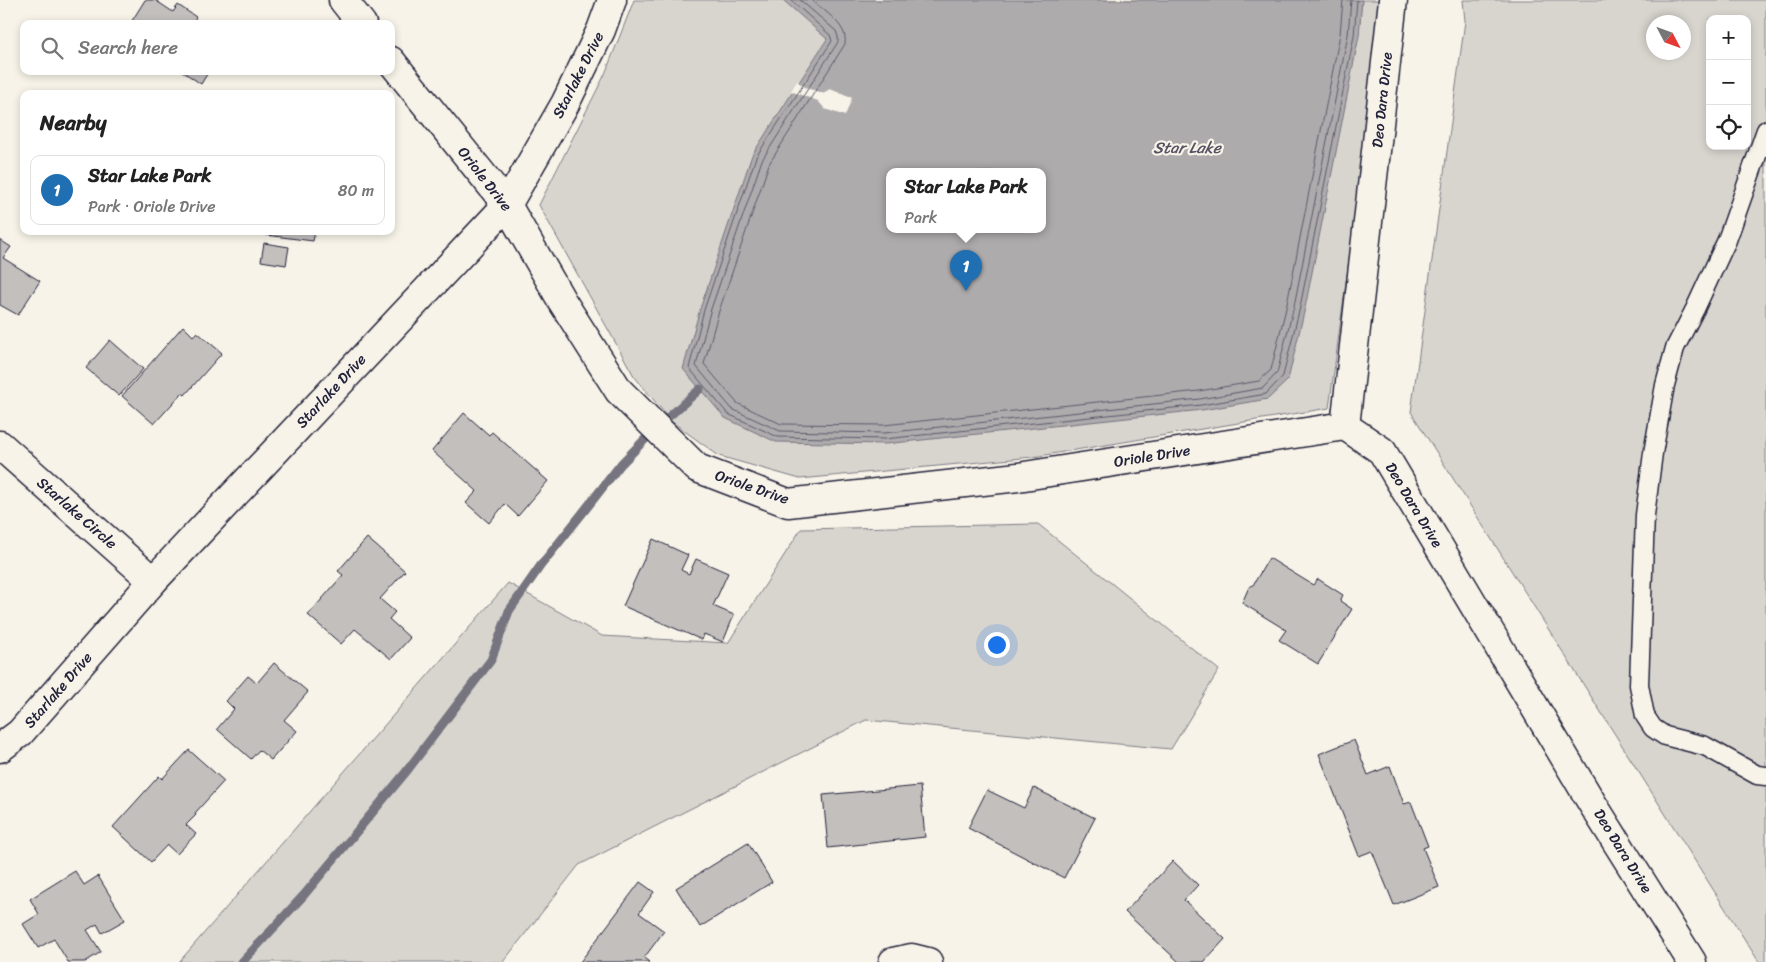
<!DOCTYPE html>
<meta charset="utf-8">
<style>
body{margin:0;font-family:Sriracha,sans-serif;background:#f6f6f6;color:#222}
.controls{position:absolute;right:15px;top:15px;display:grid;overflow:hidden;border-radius:10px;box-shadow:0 2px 8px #0003}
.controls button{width:45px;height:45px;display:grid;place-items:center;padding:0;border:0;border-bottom:1px solid #e0e0e0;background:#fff;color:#222;font:25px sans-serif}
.compass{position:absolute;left:1646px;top:15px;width:45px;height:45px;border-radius:50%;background:#fff;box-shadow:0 2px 8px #0003;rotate:131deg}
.you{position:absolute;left:996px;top:644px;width:18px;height:18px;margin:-12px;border:4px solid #fff;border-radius:50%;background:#1a73e8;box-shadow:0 0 0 8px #1a73e833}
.badge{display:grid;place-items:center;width:32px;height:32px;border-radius:50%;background:#1f6fb2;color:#fff;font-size:16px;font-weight:700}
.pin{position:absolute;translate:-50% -41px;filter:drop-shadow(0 1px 2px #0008)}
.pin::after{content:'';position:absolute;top:26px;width:18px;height:15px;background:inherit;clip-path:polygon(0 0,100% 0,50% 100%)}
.popup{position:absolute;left:886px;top:168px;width:160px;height:65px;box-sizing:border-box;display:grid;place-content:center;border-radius:10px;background:#fff;filter:drop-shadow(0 1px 4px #0005);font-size:16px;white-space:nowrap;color:#767676}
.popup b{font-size:19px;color:#222}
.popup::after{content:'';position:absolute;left:50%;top:100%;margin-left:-10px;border:10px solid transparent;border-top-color:#fff}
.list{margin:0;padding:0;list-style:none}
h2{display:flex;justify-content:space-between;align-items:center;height:65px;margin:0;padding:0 20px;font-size:21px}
h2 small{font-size:16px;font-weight:400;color:#767676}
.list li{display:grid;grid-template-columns:32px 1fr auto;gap:15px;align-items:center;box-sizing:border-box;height:70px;margin:0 10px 10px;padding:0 10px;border:1px solid #e0e0e0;border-radius:10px}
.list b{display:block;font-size:19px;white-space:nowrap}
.list p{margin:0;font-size:16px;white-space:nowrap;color:#767676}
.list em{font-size:16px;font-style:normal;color:#767676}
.icon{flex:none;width:28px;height:28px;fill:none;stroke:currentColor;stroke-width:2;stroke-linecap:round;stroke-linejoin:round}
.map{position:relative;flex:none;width:1766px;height:962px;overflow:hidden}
.search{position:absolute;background:#fff;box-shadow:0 2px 8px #0003;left:20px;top:20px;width:375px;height:55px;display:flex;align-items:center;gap:12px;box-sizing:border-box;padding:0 18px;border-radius:10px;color:#767676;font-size:19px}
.panel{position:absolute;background:#fff;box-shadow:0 2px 8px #0003;left:20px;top:90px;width:375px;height:145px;border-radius:10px}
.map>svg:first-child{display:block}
.green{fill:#d8d5cf;stroke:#7d7c85;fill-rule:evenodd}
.water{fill:#aeabad;stroke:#76747f;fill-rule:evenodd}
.pier{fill:#f7f3e8}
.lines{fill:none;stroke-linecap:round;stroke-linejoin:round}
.shore{stroke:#5a5969;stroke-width:1}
.stream{stroke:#76747f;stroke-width:9}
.building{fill:#c2bfbd;stroke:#22223b}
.service-casing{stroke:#22223b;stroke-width:21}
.minor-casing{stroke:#22223b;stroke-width:31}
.service{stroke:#f7f3e8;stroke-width:18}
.minor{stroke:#f7f3e8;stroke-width:28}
.labels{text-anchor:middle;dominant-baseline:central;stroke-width:4.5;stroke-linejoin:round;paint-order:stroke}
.street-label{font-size:15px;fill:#22223b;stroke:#f7f3e8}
.water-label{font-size:16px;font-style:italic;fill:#535263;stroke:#f7f3e8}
</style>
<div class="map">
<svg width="1766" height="962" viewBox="0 0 1766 962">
<rect width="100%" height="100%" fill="#f7f3e8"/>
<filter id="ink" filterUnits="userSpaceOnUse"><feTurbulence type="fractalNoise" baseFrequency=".02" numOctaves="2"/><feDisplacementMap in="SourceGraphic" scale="10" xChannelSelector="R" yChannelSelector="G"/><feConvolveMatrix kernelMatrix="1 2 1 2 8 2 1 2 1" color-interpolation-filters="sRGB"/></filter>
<g filter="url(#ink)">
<g class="green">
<path d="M634 0H1384L1329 408 1033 457 800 479 719 456 671 421 634 376 539 205 605 74ZM890 172H1042V230H890Z"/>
<path d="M1463 0H1766V962H1759L1411 412 1465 21ZM1710 19H1747V146H1710ZM1654 22H1684V52H1654Z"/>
<path d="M1038 524 1219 670 1171 749 866 720 579 865 503 962H179L508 583 602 636 728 643 801 529Z"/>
</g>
<path class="water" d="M783 0H1362L1359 36 1305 308 1288 380 1268 399 1202 410 885 444 776 442 725 418 683 369 700 309 752 155 827 39ZM890 172H1042V230H890Z"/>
<path class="pier" d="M797 81 806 88 823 93 830 89 852 98 845 116 825 109 818 101 793 92 791 91Z"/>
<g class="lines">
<g class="shore">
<path d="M791 0 830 35 832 41 756 157 704 310 689 368 728 414 778 437 885 439 1201 405 1266 394 1283 376 1300 307 1354 36 1357 0"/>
<path d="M800 0 836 31 838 37V42L762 160 710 312 696 366 732 409 780 431 884 433 1200 399 1263 388 1277 373 1294 306 1348 35 1351 0"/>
<path d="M812 0C825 12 848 25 845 44L769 164 718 314 704 364 737 403 781 424 884 425 1199 391 1259 381 1271 370 1287 304 1340 34 1343 0"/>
</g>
<path class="stream" d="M242 962 304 895 406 772 491 660 509 611 541 565 581 515 621 464 656 428 700 389"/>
</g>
<g class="building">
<path d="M145 0H155L173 12 178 5 196 17 192 24H130Z"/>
<path d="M182 71H209L201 84Z"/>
<path d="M266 231H315L313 241 266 235Z"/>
<path d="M0 240 11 247 3 258 40 281 18 315 0 305Z"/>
<path d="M264 243 289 247 286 265 261 261Z"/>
<path d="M183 326 193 336 197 332 222 353 185 395 182 393 154 424 122 396Z"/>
<path d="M110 340 143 369 119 396 86 368Z"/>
<path d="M464 413 489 435 492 432 548 481 518 516 505 504 489 523 466 503 477 491 432 451Z"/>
<path d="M367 538 405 571 380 599 395 612 389 619 410 638 391 659 355 629 341 644 308 615 343 575 338 571Z"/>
<path d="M653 539 688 555 681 570 689 574 696 559 728 573 713 606 734 615 723 642 704 634 702 640 623 606Z"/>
<path d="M1269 558 1313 585 1318 579 1343 595 1340 601 1352 609 1318 664 1279 640 1286 630 1242 603 1249 587 1253 585Z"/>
<path d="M274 663 308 692 284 720 297 731 271 760 259 750 251 759 217 729 234 709 226 701 248 676 257 683Z"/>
<path d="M1354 740 1368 775 1390 766 1404 804 1411 802 1428 846 1423 848 1439 887 1394 905 1372 851 1359 856 1319 754Z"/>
<path d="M189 750 224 781 195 813 196 815 186 825 196 834 177 854 167 845 151 862 113 827 159 776 162 779Z"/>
<path d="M920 786 925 837 828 848 823 795Z"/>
<path d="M1034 788 1095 818 1064 878 968 828 987 790 1024 808Z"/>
<path d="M748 843 772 882 700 927 676 888Z"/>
<path d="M1173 861 1198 885 1184 900 1225 939 1204 962H1179L1125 912Z"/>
<path d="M75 871 84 885 98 876 125 920 102 933 97 924 87 930 101 952 85 962H68L54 939 38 948 23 924 39 914 30 899Z"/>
<path d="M640 882 654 892 639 913 664 931 644 958 649 962H580Z"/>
</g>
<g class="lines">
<defs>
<path id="service" d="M1766 130 1727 240 1695 309 1675 348 1665 385 1653 453 1645 515 1639 685 1645 716 1653 728 1665 736 1705 746 1757 775 1766 776"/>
<g id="minor">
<path d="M343 0 362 24"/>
<path d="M391 61 507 205 562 301 619 391 697 468 788 503 1018 477 1345 426"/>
<path d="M1345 426 1382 451 1592 803 1692 962"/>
<path d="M1345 426 1393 0"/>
<path d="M0 445 153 581"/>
<path d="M0 748 20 733 153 581 507 205 565 104 601 30 612 0"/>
<path d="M893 962 912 958 928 962"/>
</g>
</defs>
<use href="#service" class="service-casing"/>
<use href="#minor" class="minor-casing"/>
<use href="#service" class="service"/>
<use href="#minor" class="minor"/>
</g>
</g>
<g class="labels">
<g class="street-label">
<text transform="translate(578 75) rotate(-63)">Starlake Drive</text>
<text transform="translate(1382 100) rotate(-84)">Deo Dara Drive</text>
<text transform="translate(485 179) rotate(52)">Oriole Drive</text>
<text transform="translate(331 391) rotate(-47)">Starlake Drive</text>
<text transform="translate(1152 456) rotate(-9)">Oriole Drive</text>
<text transform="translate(752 487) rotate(19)">Oriole Drive</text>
<text transform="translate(1414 505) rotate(59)">Deo Dara Drive</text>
<text transform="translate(77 513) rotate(41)">Starlake Circle</text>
<text transform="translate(58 690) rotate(-49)">Starlake Drive</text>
<text transform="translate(1623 851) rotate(58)">Deo Dara Drive</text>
</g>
<g class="water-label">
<text x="1187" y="147">Star Lake</text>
</g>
</g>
</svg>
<div class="controls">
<button>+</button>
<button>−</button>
<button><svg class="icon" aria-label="locate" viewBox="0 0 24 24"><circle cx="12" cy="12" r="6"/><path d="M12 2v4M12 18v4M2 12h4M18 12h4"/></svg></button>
</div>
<svg class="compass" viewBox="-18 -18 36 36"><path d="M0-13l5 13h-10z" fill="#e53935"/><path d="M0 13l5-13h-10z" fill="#767676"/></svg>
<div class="you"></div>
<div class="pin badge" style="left:966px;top:291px">1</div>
<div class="popup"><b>Star Lake Park</b>Park</div>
<div class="search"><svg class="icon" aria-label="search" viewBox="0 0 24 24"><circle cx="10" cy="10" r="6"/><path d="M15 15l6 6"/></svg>Search here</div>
<section class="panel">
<h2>Nearby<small></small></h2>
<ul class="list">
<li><span class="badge">1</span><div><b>Star Lake Park</b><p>Park · Oriole Drive</p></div><em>80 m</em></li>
</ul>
</section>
</div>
